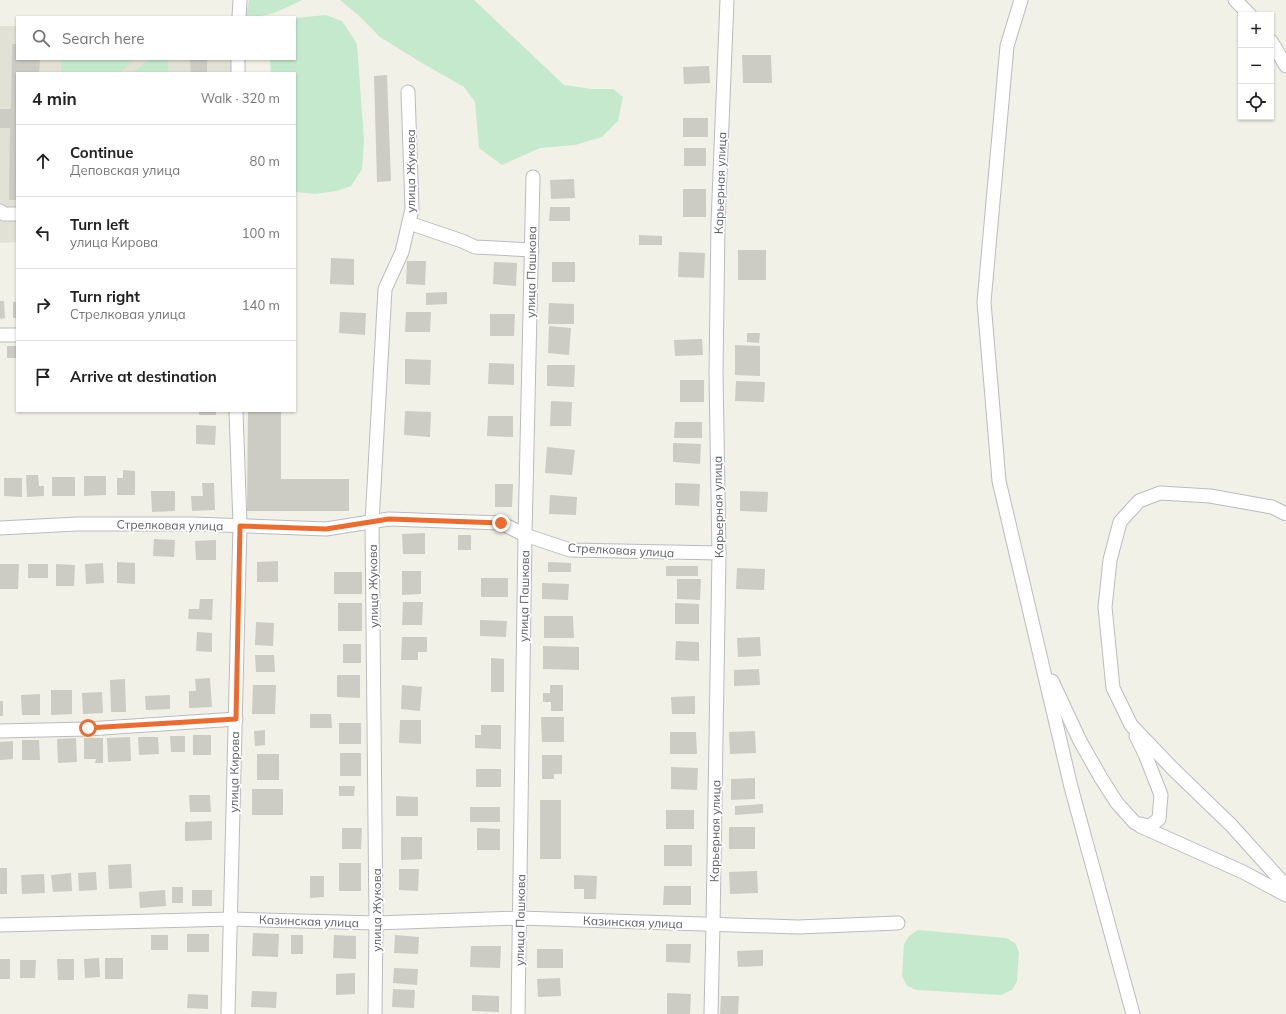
<!DOCTYPE html>
<meta charset="utf-8">
<style>
body{margin:0;font-family:Mulish,sans-serif;background:#f2f2f2;color:#222}
.controls{position:absolute;right:12px;top:12px;display:grid;overflow:hidden;border-radius:0px;box-shadow:0 1px 3px #0004}
.controls button{width:36px;height:36px;display:grid;place-items:center;padding:0;border:0;border-bottom:1px solid #e0e0e0;background:#fff;color:#222;font:20px sans-serif}
.stop{position:absolute;width:12px;height:12px;margin:-9px;border:3px solid #ee6b30;border-radius:50%;background:#fff}
.stop.end{background:#ee6b30;border-color:#fff;box-shadow:0 1px 4px #0008}
.list{margin:0;padding:0;list-style:none}
h2{display:flex;justify-content:space-between;align-items:center;height:52px;margin:0;padding:0 16px;font-size:17px}
h2 small{font-size:13px;font-weight:400;color:#767676}
.list li{display:grid;grid-template-columns:26px 1fr auto;gap:12px;align-items:center;box-sizing:border-box;height:72px;padding:0 16px;border-top:1px solid #e0e0e0}
.list b{display:block;font-size:15px;white-space:nowrap}
.list p{margin:0;font-size:13px;white-space:nowrap;color:#767676}
.list em{font-size:13px;font-style:normal;color:#767676}
.icon{flex:none;width:22px;height:22px;fill:none;stroke:currentColor;stroke-width:2;stroke-linecap:round;stroke-linejoin:round}
.map{position:relative;flex:none;width:1286px;height:1014px;overflow:hidden}
.search{position:absolute;background:#fff;box-shadow:0 1px 3px #0004;left:16px;top:16px;width:280px;height:44px;display:flex;align-items:center;gap:10px;box-sizing:border-box;padding:0 14px;border-radius:0px;color:#767676;font-size:15px}
.panel{position:absolute;background:#fff;box-shadow:0 1px 3px #0004;left:16px;top:72px;width:280px;height:340px;border-radius:0px}
.map>svg:first-child{display:block}
.education{fill:#e1e1d6}
.green{fill:#c4e9cd}
.building{fill:#ccccc4}
.lines{fill:none;stroke-linecap:round;stroke-linejoin:round}
.minor-casing{stroke:#babbc1;stroke-width:15}
.minor{stroke:#fff;stroke-width:13}
.route{stroke:#ee6b30;stroke-width:5}
.labels{text-anchor:middle;dominant-baseline:central;stroke-width:3.5;stroke-linejoin:round;paint-order:stroke}
.street-label{font-size:12px;fill:#5f6168;stroke:#fff}
</style>
<div class="map">
<svg width="1286" height="1014" viewBox="0 0 1286 1014">
<rect width="100%" height="100%" fill="#f1f1e8"/>
<path class="education" d="M0 26H17V59H238V73H17V242L0 243Z"/>
<g class="green">
<path d="M249 0H302C284 9 266 19 246 16Z"/>
<path d="M340 0H474L564 85 591 89H613L623 97 618 121 602 137 575 145 540 148 502 165 479 148 475 102 464 87 422 63 380 37 357 14Z"/>
<path d="M326 15 342 21 357 44 364 140 362 169 351 186 336 191 315 194 295 192V73H271L270 59H295V18Z"/>
<path d="M61 59H135L119 73H61Z"/>
<path d="M149 59H168V73H133Z"/>
<path d="M918 930 1006 938 1015 943 1019 952 1017 981 1012 990 1001 995 917 990 907 986 902 976 904 944 909 936Z"/>
</g>
<g class="building">
<path d="M12 44H17V59H40L39 73H17V200H9L10 128H0V109H11Z"/>
<path d="M742 55H771L772 83H743Z"/>
<path d="M190 59H207V73H191Z"/>
<path d="M709 66 710 83 684 84 683 67Z"/>
<path d="M387 75 391 181 377 182 374 76Z"/>
<rect x="683" y="118" width="25" height="19"/>
<rect x="684" y="148" width="22" height="18"/>
<path d="M574 179 575 198 551 199 550 180Z"/>
<rect x="683" y="189" width="23" height="28"/>
<path d="M550 207H570V221H549Z"/>
<path d="M639 235 662 236V245H639Z"/>
<rect x="738" y="250" width="28" height="30"/>
<path d="M679 252 705 253 704 278 678 277Z"/>
<path d="M331 258 354 259V285L330 284Z"/>
<path d="M407 261H426L425 285 406 284Z"/>
<path d="M494 262 517 263 516 286 493 284Z"/>
<rect x="552" y="262" width="23" height="20"/>
<path d="M447 292V304L426 305V293Z"/>
<path d="M0 301H4L5 318 0 319Z"/>
<rect x="13" y="302" width="4" height="16"/>
<path d="M549 303 574 304V324H548Z"/>
<path d="M340 312 366 313 365 335 339 333Z"/>
<path d="M406 312H431L430 332H405Z"/>
<path d="M490 314H515L514 336H490Z"/>
<path d="M549 326 571 328 569 355 548 353Z"/>
<path d="M747 333H760L759 343 747 342Z"/>
<path d="M702 339 703 355 675 356 674 340Z"/>
<path d="M735 345 760 346V376L735 375Z"/>
<rect x="7" y="346" width="10" height="12"/>
<path d="M405 359 431 360 430 385 405 384Z"/>
<path d="M489 363 514 364V385L488 384Z"/>
<path d="M547 365H575L574 387 547 386Z"/>
<rect x="680" y="380" width="24" height="22"/>
<path d="M736 381 765 382 764 402 735 401Z"/>
<path d="M551 401 572 402 571 426H550Z"/>
<rect x="199" y="411" width="17" height="4"/>
<path d="M248 411H281V479H349V511H247Z"/>
<path d="M405 411 431 412 430 437 404 435Z"/>
<path d="M488 416H513V437L487 436Z"/>
<path d="M675 422H702V438H674Z"/>
<path d="M196 425 216 426 215 445 196 444Z"/>
<path d="M673 443 701 444 700 464 673 462Z"/>
<path d="M547 447 575 450 572 475 545 473Z"/>
<path d="M123 470 135 471V495H117V478H123Z"/>
<path d="M26 475H38L39 486H44V496L27 497Z"/>
<path d="M84 476H106V495L84 496Z"/>
<rect x="52" y="477" width="23" height="19"/>
<path d="M4 478H22V497L4 496Z"/>
<path d="M202 483H214L215 510 192 511 191 496H203Z"/>
<path d="M675 483 700 484 699 506 675 505Z"/>
<path d="M495 484H513L512 507H495Z"/>
<path d="M151 491H175V511L152 512Z"/>
<path d="M740 491 768 492 767 512 740 511Z"/>
<path d="M550 495 577 497 576 515 549 514Z"/>
<path d="M425 533V554H403L402 534Z"/>
<rect x="458" y="535" width="13" height="15"/>
<path d="M154 539 175 540 174 557 153 556Z"/>
<path d="M216 540V560H196L195 541Z"/>
<path d="M278 561V582H257V562Z"/>
<path d="M117 562 135 563V584L117 583Z"/>
<path d="M548 562 571 563V572H548Z"/>
<path d="M103 563 104 583 86 584 85 564Z"/>
<path d="M0 564H19L18 589H0Z"/>
<rect x="28" y="564" width="20" height="14"/>
<path d="M56 564 75 565 74 586H56Z"/>
<rect x="666" y="566" width="32" height="10"/>
<path d="M737 568 765 569 764 590 736 589Z"/>
<path d="M402 571H421V594L402 595Z"/>
<rect x="334" y="572" width="28" height="22"/>
<rect x="481" y="578" width="27" height="19"/>
<path d="M677 579H701L700 600 677 599Z"/>
<path d="M542 583 569 584 568 600 542 599Z"/>
<path d="M200 599H213L212 620 188 619 189 609H199Z"/>
<path d="M403 602H423L422 625H402Z"/>
<rect x="338" y="603" width="24" height="28"/>
<path d="M675 603 699 604V624H675Z"/>
<path d="M544 616H573L574 638H544Z"/>
<path d="M480 620 507 621 506 637 480 636Z"/>
<path d="M256 622 274 623 273 646 255 645Z"/>
<path d="M197 632 212 633V652L196 651Z"/>
<path d="M402 637H427V652H418V660H401Z"/>
<path d="M760 637 761 656 738 657 737 638Z"/>
<path d="M676 641 699 642V661L675 660Z"/>
<rect x="343" y="644" width="18" height="19"/>
<path d="M543 646 579 647V670L543 669Z"/>
<path d="M255 655H274L275 672H256Z"/>
<path d="M491 658 504 659V692H491Z"/>
<path d="M759 669 760 685 734 686V670Z"/>
<path d="M337 675H360V698L337 697Z"/>
<path d="M210 678 212 707 189 708V691H196L195 679Z"/>
<path d="M125 679 126 712H111L110 680Z"/>
<path d="M253 685H276L275 714H252Z"/>
<path d="M402 685 422 687 420 711 401 709Z"/>
<path d="M550 685H563V711H551V702H543V693H550Z"/>
<path d="M51 690H72V714L51 715Z"/>
<path d="M102 692 103 713 83 714 82 693Z"/>
<path d="M40 694V715H22L21 695Z"/>
<path d="M170 695V709L146 710 145 696Z"/>
<path d="M695 696V714H672L671 697Z"/>
<rect x="0" y="701" width="3" height="15"/>
<path d="M310 714H331L332 728H310Z"/>
<path d="M541 717H564V742H542Z"/>
<path d="M400 720H421V744L399 743Z"/>
<rect x="339" y="723" width="22" height="21"/>
<path d="M481 725H501V749L475 748V735H481Z"/>
<path d="M265 730V745L255 746 254 731Z"/>
<path d="M755 731 756 753 730 754 729 732Z"/>
<path d="M670 732H696L697 754H670Z"/>
<rect x="193" y="735" width="18" height="20"/>
<path d="M170 736H185V752H171Z"/>
<path d="M130 737 131 761 108 762 107 738Z"/>
<path d="M138 737H158L159 754 139 755Z"/>
<path d="M76 738 77 762 58 763 57 739Z"/>
<path d="M84 738H103V763H95L96 759H84Z"/>
<path d="M22 740H39L40 760H22Z"/>
<path d="M13 741V759L0 760V742Z"/>
<rect x="340" y="753" width="21" height="23"/>
<rect x="257" y="754" width="22" height="26"/>
<path d="M542 755H562V774H554V779H542Z"/>
<path d="M671 767 698 768 697 790 671 789Z"/>
<rect x="476" y="769" width="25" height="18"/>
<path d="M755 778V799L731 800V779Z"/>
<path d="M339 786H355L354 796H339Z"/>
<rect x="252" y="789" width="31" height="26"/>
<path d="M189 795H210L211 812H190Z"/>
<path d="M396 796 418 797V816H396Z"/>
<rect x="540" y="800" width="21" height="59"/>
<path d="M763 804V813L735 815V806Z"/>
<rect x="470" y="807" width="30" height="15"/>
<rect x="666" y="810" width="28" height="19"/>
<path d="M212 821V840L185 841V822Z"/>
<rect x="729" y="827" width="26" height="22"/>
<path d="M342 828H362L361 849H342Z"/>
<path d="M477 828 500 829V850H477Z"/>
<path d="M401 837H422V859L401 860Z"/>
<rect x="664" y="845" width="28" height="21"/>
<rect x="339" y="863" width="22" height="28"/>
<path d="M131 864 132 888 109 889 108 865Z"/>
<rect x="0" y="868" width="7" height="26"/>
<path d="M399 869H419L418 891 399 890Z"/>
<path d="M757 871 758 893 730 894 729 872Z"/>
<path d="M96 872 97 890 79 891 78 873Z"/>
<path d="M71 873 72 891 53 892 51 875Z"/>
<path d="M44 874 45 893 22 894 21 875Z"/>
<path d="M574 875 597 876 596 899H584V889H574Z"/>
<path d="M310 876H324V897L310 898Z"/>
<path d="M664 886H691V905H663Z"/>
<rect x="172" y="887" width="11" height="16"/>
<path d="M165 890 166 906 140 908 139 892Z"/>
<rect x="192" y="890" width="20" height="16"/>
<path d="M253 933 279 934 278 957 252 956Z"/>
<rect x="187" y="934" width="22" height="18"/>
<rect x="151" y="935" width="17" height="15"/>
<rect x="291" y="935" width="12" height="19"/>
<path d="M334 935 356 936V959L333 958Z"/>
<path d="M395 935 419 937 418 954 394 953Z"/>
<path d="M666 944H691L690 963 666 962Z"/>
<path d="M471 946H501L500 968 470 967Z"/>
<rect x="537" y="949" width="26" height="19"/>
<path d="M763 950V966L738 967 737 951Z"/>
<path d="M99 958 100 977 85 978 84 959Z"/>
<rect x="105" y="958" width="18" height="21"/>
<rect x="0" y="959" width="10" height="20"/>
<path d="M57 959H74V980H58Z"/>
<path d="M20 960H36L35 978H20Z"/>
<path d="M394 968 418 969 417 985 393 983Z"/>
<path d="M355 973V994L336 995V974Z"/>
<path d="M560 978 561 996 538 997 537 979Z"/>
<path d="M393 989 415 990 414 1008 392 1007Z"/>
<path d="M252 991 277 992 276 1008 251 1007Z"/>
<path d="M667 993 691 994 690 1014H667Z"/>
<path d="M188 994 208 995V1009L187 1008Z"/>
<path d="M472 995 499 996V1012L472 1011Z"/>
<path d="M721 996H739L738 1014H720Z"/>
</g>
<g class="lines">
<defs>
<g id="minor">
<path d="M1021 0 1007 46 984 302 999 481 1071 787 1133 1014"/>
<path d="M1235 0 1250 15"/>
<path d="M239 17 240 0"/>
<path d="M1271 41 1286 66"/>
<path d="M238 73V59"/>
<path d="M0 211 4 214H17"/>
<path d="M409 223 462 241 475 247 532 250"/>
<path d="M0 335H17"/>
<path d="M1286 514 1272 507 1210 496 1160 493 1139 501 1120 522 1110 560 1105 607 1113 688 1131 725 1174 770 1231 825 1286 886"/>
<path d="M0 528 77 524H193L326 529 389 519 501 523 525 535 570 550 719 553"/>
<path d="M1052 681 1080 741 1101 778 1117 803 1135 823 1150 826 1159 819 1161 795 1145 754 1136 736"/>
<path d="M0 731 88 729 236 719"/>
<path d="M1140 826 1243 872 1286 895"/>
<path d="M0 925 231 919 376 923 520 918 798 927 898 923"/>
<path d="M228 1014 240 525 236 411"/>
<path d="M375 1014 376 923 372 522 385 289 402 252 412 209 408 92"/>
<path d="M518 1014 525 535 533 177"/>
<path d="M711 1014 713 925 719 553 716 373 718 223 727 0"/>
</g>
</defs>
<use href="#minor" class="minor-casing"/>
<use href="#minor" class="minor"/>
</g>
<g class="lines">
<path class="route" d="M88 728 236 719 240 526 326 529 389 519 501 523"/>
</g>
<g class="labels">
<g class="street-label">
<text transform="translate(410 171) rotate(-90)">улица Жукова</text>
<text transform="translate(720 183) rotate(-88)">Карьерная улица</text>
<text transform="translate(531 272) rotate(-89)">улица Пашкова</text>
<text transform="translate(718 507) rotate(-91)">Карьерная улица</text>
<text transform="translate(170 525) rotate(1)">Стрелковая улица</text>
<text transform="translate(621 550) rotate(3)">Стрелковая улица</text>
<text transform="translate(373 586) rotate(-91)">улица Жукова</text>
<text transform="translate(524 596) rotate(-89)">улица Пашкова</text>
<text transform="translate(234 772) rotate(-89)">улица Кирова</text>
<text transform="translate(715 831) rotate(-89)">Карьерная улица</text>
<text transform="translate(376 910) rotate(-90)">улица Жукова</text>
<text transform="translate(520 920) rotate(-89)">улица Пашкова</text>
<text transform="translate(309 921) rotate(2)">Казинская улица</text>
<text transform="translate(633 922) rotate(2)">Казинская улица</text>
</g>
</g>
</svg>
<div class="controls">
<button>+</button>
<button>−</button>
<button><svg class="icon" aria-label="locate" viewBox="0 0 24 24"><circle cx="12" cy="12" r="6"/><path d="M12 2v4M12 18v4M2 12h4M18 12h4"/></svg></button>
</div>
<div class="stop" style="left:88px;top:728px"></div>
<div class="stop end" style="left:501px;top:523px"></div>
<div class="search"><svg class="icon" aria-label="search" viewBox="0 0 24 24"><circle cx="10" cy="10" r="6"/><path d="M15 15l6 6"/></svg>Search here</div>
<section class="panel">
<h2>4 min<small>Walk · 320 m</small></h2>
<ul class="list">
<li><svg class="icon" aria-label="ahead" viewBox="0 0 24 24"><path d="M12 20V5M6 11l6-6 6 6"/></svg><div><b>Continue</b><p>Деповская улица</p></div><em>80 m</em></li>
<li><svg class="icon" aria-label="left" viewBox="0 0 24 24"><path d="M17 20v-9H6M10 6l-5 5 5 5"/></svg><div><b>Turn left</b><p>улица Кирова</p></div><em>100 m</em></li>
<li><svg class="icon" aria-label="right" viewBox="0 0 24 24"><path d="M7 20v-9h11M14 6l5 5-5 5"/></svg><div><b>Turn right</b><p>Стрелковая улица</p></div><em>140 m</em></li>
<li><svg class="icon" aria-label="arrive" viewBox="0 0 24 24"><path d="M6 21V4h12l-3 4 3 4H6"/></svg><div><b>Arrive at destination</b></div></li>
</ul>
</section>
</div>
